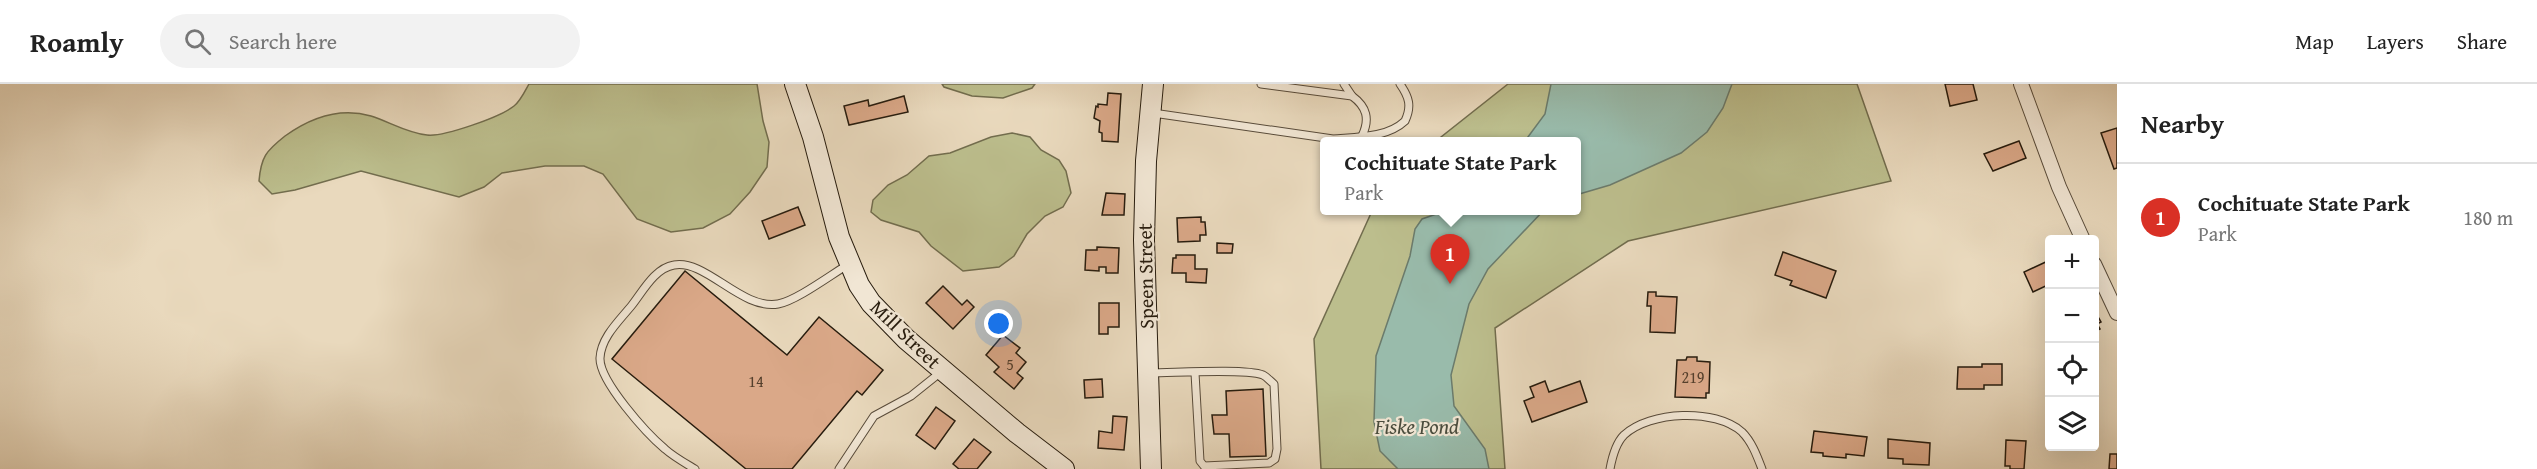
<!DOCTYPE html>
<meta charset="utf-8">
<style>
body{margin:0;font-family:"Gentium Book Plus",serif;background:#f2f2f2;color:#222}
.controls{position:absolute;right:18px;bottom:18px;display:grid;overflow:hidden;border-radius:6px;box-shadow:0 6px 24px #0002}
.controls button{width:54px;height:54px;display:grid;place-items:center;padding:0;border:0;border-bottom:2px solid #e0e0e0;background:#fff;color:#222;font:30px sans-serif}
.you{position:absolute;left:999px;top:240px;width:21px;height:21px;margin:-15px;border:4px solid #fff;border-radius:50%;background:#1a73e8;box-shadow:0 0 0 9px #1a73e833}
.badge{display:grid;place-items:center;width:39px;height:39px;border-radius:50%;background:#d93025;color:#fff;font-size:20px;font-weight:700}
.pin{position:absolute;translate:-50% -50px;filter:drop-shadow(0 2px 3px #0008)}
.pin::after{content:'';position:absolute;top:32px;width:21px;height:18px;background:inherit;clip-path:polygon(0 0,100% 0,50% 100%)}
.popup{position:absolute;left:1320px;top:53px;width:261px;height:78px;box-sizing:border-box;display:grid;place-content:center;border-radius:6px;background:#fff;filter:drop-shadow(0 2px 4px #0005);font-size:20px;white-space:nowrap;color:#767676}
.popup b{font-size:22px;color:#222}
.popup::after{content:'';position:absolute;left:50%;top:100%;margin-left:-12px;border:12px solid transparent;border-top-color:#fff}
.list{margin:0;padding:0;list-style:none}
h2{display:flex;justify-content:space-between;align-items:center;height:78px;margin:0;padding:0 24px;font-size:26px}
h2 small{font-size:20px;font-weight:400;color:#767676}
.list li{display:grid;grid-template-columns:39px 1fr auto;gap:18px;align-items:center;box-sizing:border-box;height:108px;padding:0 24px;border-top:2px solid #e0e0e0}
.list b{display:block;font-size:22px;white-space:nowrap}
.list p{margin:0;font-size:20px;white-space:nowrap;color:#767676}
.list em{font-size:20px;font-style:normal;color:#767676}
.icon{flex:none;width:33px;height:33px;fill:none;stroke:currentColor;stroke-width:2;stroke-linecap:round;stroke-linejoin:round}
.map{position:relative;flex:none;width:2117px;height:385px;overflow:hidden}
header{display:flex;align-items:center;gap:36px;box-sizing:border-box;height:84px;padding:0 30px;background:#fff;border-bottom:2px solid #e0e0e0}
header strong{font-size:28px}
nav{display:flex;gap:33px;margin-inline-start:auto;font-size:21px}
.search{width:420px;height:54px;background:#f2f2f2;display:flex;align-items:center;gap:15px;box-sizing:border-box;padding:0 21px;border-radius:33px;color:#767676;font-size:22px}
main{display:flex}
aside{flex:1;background:#fff}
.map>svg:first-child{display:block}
.green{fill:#bcbe8d;stroke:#726d4e;stroke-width:1.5}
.water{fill:#99bbab;stroke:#6b7b6c;stroke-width:1.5}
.building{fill:#daa888;stroke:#271c0e;stroke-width:1.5}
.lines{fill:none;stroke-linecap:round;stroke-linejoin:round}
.lane-casing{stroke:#584b3a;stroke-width:9}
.street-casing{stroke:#584b3a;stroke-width:16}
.secondary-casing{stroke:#271c0e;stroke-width:22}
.lane{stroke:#f1e6d4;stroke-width:7}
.street{stroke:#f1e6d4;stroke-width:14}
.secondary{stroke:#f1e6d4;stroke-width:20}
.labels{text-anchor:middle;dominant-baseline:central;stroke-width:4.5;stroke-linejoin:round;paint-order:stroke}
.number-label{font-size:16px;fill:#543f2c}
.street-label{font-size:20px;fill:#271c0e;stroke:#f1e6d4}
.water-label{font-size:21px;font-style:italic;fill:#494c3d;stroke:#f1e6d4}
</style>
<header>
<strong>Roamly</strong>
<div class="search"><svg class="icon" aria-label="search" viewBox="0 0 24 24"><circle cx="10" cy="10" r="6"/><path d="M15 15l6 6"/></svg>Search here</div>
<nav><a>Map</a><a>Layers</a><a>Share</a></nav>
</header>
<main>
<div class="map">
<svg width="2117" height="385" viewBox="0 0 2117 385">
<rect width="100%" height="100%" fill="#e9d9bd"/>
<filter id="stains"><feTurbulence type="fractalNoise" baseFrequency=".00333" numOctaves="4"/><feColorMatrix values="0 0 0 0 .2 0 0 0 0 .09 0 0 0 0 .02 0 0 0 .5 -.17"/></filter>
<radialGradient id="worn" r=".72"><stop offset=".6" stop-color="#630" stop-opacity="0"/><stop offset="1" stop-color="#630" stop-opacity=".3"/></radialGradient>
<g class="green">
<path d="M529 0H757L763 37 769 58 767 83 750 108 730 130 703 144 671 148 637 135 603 90 584 82H545L502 89 484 103 459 113 361 87 295 106 272 110 259 97C261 73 266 67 285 52 310 34 340 23 371 32 390 38 407 49 427 51 444 53 500 33 514 22 520 18 525 7 529 0Z"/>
<path d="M942 0H1035L1032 4 1003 14 972 12 944 3Z"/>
<path d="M1508 0H1857L1891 97 1628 157 1495 244 1505 385H1321L1314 255 1372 127H1576V58L1436 57Z"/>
<path d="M1012 49 1030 53 1041 66 1059 76 1066 87 1071 109 1063 123 1045 132 1027 150 1014 172 999 183 963 187 931 162 919 148 881 136 871 128 873 116 888 101 907 91 929 72 950 69 991 53Z"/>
</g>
<g class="water">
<path d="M1551 0H1732L1723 24 1707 48 1681 69 1610 101 1576 111V58L1525 57 1545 30Z"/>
<path d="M1445 127H1543L1488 185 1469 220 1451 291 1454 322 1485 365 1489 385H1398L1380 367 1374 338 1376 272 1410 172 1415 145 1422 135Z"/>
</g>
<g class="building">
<path d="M1945 0H1973L1977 16 1950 22Z"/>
<path d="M1108 9 1121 10 1118 58 1102 57V49L1099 48 1100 37 1094 34 1096 22 1098 23V20L1107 21Z"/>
<path d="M904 12 908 28 849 41 844 22 868 16 869 22Z"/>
<path d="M2117 44V84L2114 85 2101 49Z"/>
<path d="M2019 57 2026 74 1993 87 1984 70Z"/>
<path d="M1106 109 1125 110 1124 131H1102Z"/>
<path d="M798 123 805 141 769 155 762 137Z"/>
<path d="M1201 133V138H1205L1206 151H1200V157L1178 158 1177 134Z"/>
<path d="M1217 159 1233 160 1232 169H1217Z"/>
<path d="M1097 163 1119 164 1118 189H1106V183H1099V187L1085 186 1086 166H1097Z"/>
<path d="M1783 168 1836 187 1826 214 1790 201 1792 197 1775 191Z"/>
<path d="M1176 171H1195V185H1207L1206 199 1186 198V189H1172L1173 174H1176Z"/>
<path d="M2050 176V200L2033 208 2024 188Z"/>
<path d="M685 187 787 271 819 233 883 286 862 311 857 307 792 385H746L612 275Z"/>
<path d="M943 202 962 221 967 216 974 223 953 245 926 219Z"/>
<path d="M1648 208H1656V212L1677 213 1675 249 1650 248 1651 222H1647Z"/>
<path d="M1099 219H1119V243H1108V250H1099Z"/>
<path d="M2094 231H2097L2101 238 2097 240 2100 245 2094 248Z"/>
<path d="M1003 251 1020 264 1016 269 1026 278 1017 289 1023 294 1014 305 994 288 999 283 986 271Z"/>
<path d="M1687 273H1697V277L1710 278 1709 309H1706V314L1675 313 1677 276H1686Z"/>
<path d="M1982 280H2002V301H1984V305H1957L1958 283H1982Z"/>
<path d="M1102 295 1103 313 1085 314 1084 296Z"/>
<path d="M1545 297 1549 308 1580 297 1587 318 1532 338 1524 317 1534 313 1530 303Z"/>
<path d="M1263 305 1266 372 1230 373 1229 350H1214L1212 331H1227L1226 307Z"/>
<path d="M936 323 955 337 935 365 916 351Z"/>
<path d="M1113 332 1127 333 1124 366 1098 364 1099 347 1112 349Z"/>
<path d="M1814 347 1867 353 1864 372 1846 370V374L1823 372V369L1811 368Z"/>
<path d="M974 355 991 368 977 385H959L953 380Z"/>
<path d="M1888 355 1930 359 1929 381 1903 380V375L1888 374Z"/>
<path d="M2006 356 2026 357 2024 385H2010V382H2005Z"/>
<path d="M2110 370H2117V385H2109Z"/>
</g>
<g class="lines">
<defs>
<g id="lane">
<path d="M1261 0 1352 12C1367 23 1370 35 1362 52"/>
<path d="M1344 0 1352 12"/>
<path d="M1153 29 1333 55C1357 53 1387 54 1405 37 1412 22 1409 13 1400 0"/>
<path d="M1151 289C1174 289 1245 284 1263 291 1267 293 1270 297 1274 300L1277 365 1275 375 1269 379 1204 382 1200 377 1195 289"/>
<path d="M695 385C685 379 674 373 665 365 647 350 599 297 600 274 601 253 620 236 632 221 643 207 655 184 674 181 706 175 741 226 778 220 796 217 832 190 849 180"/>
<path d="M839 385 874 332 911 312 941 288"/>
<path d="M1610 385C1612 374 1616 359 1624 351 1650 327 1715 324 1742 348 1752 358 1757 372 1762 385"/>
</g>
<g id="street">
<path d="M2021 0 2059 103 2083 156"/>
<path d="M2094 180 2117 229"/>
</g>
<g id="secondary">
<path d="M795 0 813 53 839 153 859 201 871 219 906 255 1017 349 1064 385"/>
<path d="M1151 385 1144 156 1146 77 1153 0"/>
</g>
</defs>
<use href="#lane" class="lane-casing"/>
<use href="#street" class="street-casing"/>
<use href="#secondary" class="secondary-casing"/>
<use href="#lane" class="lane"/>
<use href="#street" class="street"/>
<use href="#secondary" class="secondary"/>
</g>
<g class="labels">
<g class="number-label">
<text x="1010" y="280">5</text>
<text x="1693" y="293">219</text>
<text x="756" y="297">14</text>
</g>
<g class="street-label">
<text transform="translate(1145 192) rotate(-91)">Speen Street</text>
<text transform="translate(906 250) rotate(44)">Mill Street</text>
</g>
<g class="water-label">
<text x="1417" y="342">Fiske Pond</text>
</g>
</g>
<rect width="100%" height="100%" filter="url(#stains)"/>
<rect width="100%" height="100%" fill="url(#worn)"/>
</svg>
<div class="controls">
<button>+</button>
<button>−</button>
<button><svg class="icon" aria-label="locate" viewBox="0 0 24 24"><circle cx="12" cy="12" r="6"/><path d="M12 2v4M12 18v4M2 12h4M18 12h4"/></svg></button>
<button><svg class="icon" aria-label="layers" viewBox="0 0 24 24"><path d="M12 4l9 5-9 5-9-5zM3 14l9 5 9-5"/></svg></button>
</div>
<div class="you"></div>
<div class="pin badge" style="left:1450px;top:200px">1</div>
<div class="popup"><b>Cochituate State Park</b>Park</div>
</div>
<aside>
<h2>Nearby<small></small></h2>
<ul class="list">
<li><span class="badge">1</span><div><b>Cochituate State Park</b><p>Park</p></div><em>180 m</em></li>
</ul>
</aside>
</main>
